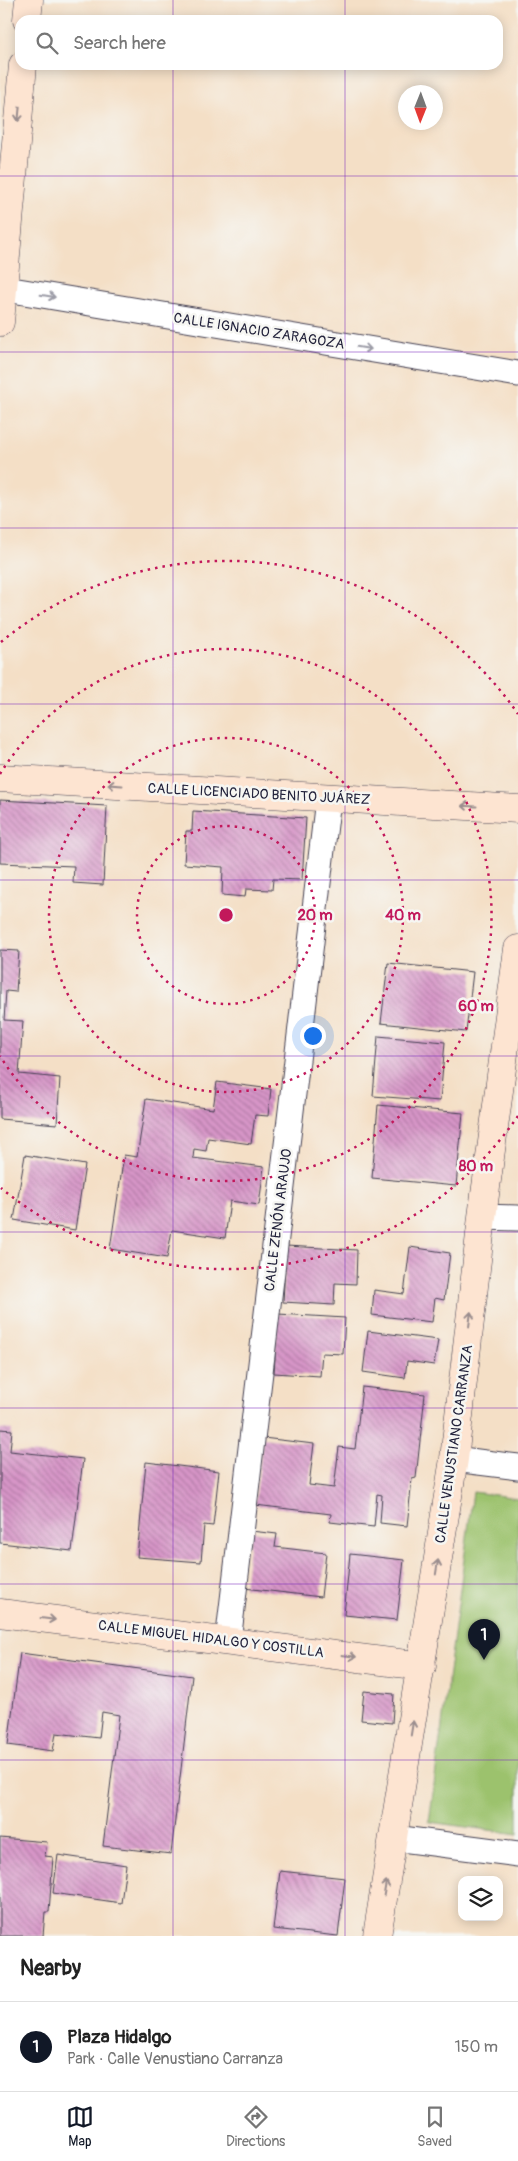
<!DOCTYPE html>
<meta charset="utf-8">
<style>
body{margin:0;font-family:Pangolin,sans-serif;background:#f2f2f2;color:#222}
.controls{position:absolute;right:15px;bottom:15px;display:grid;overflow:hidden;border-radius:10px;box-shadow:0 2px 12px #0003}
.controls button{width:45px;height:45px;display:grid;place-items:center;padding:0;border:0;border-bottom:1px solid #e0e0e0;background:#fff;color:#222;font:25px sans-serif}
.compass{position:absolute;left:398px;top:85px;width:45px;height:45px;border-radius:50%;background:#fff;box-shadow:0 2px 12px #0003;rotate:181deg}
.you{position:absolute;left:312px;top:1035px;width:18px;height:18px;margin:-12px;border:4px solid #fff;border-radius:50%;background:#1a73e8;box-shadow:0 0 0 8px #1a73e833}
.badge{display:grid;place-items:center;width:32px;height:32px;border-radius:50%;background:#111827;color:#fff;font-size:16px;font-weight:700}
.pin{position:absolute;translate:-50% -41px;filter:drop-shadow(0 1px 2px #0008)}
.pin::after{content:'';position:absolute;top:26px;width:18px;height:15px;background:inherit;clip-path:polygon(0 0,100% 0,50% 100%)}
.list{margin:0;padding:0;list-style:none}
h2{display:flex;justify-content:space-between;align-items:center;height:65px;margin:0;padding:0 20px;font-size:21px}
h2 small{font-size:16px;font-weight:400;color:#767676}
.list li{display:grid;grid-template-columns:32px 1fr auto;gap:15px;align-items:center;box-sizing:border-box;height:90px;padding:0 20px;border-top:1px solid #e0e0e0}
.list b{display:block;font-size:19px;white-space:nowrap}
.list p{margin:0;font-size:16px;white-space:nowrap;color:#767676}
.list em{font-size:16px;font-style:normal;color:#767676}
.icon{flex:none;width:28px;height:28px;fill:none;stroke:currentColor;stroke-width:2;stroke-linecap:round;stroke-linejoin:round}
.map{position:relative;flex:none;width:518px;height:1936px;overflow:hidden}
.search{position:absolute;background:#fff;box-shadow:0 2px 12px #0003;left:15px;right:15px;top:15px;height:55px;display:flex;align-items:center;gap:12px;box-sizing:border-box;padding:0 18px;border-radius:15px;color:#767676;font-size:19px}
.sheet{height:155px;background:#fff}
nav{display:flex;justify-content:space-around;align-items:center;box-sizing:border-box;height:70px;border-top:1px solid #e0e0e0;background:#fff;font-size:14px;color:#767676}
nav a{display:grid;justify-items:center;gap:2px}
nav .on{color:#111827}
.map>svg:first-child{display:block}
.green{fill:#9cc26d;stroke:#5f7254}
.building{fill:url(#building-back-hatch)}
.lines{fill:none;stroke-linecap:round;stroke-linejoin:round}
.street-casing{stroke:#423e50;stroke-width:27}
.secondary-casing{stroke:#423e50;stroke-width:29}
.street{stroke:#fff;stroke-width:25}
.secondary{stroke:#fde4d1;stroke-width:28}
.oneway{stroke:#9a8d8e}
.oneway2{stroke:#9c9ca7}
.grid{fill:none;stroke:#7b2cbf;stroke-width:1;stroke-opacity:0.55}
.ring{fill:none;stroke:#c2185b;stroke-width:2.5;stroke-dasharray:2.5 5}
.labels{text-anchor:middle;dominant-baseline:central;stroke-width:5;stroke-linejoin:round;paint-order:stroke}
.street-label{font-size:14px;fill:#22223b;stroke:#f6f6f2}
.centre{fill:#c2185b;stroke:#f6f6f2;stroke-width:2.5}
.ring-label{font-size:15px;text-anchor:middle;font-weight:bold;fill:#c2185b;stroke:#f6f6f2;stroke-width:5;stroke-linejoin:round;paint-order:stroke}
</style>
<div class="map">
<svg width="518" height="1936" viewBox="0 0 518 1936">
<defs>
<pattern id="building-back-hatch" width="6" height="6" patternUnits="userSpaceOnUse" patternTransform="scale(1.25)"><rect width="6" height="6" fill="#d795c7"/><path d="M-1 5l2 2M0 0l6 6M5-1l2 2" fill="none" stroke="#ae79a3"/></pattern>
</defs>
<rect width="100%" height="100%" fill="#f6f6f2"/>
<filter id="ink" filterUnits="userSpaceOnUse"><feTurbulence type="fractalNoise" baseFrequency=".02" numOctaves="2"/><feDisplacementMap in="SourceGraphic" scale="10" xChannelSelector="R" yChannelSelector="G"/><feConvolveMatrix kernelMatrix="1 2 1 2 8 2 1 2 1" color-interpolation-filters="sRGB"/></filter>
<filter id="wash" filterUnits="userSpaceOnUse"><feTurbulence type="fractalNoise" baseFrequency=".0096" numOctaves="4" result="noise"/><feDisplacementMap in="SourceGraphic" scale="20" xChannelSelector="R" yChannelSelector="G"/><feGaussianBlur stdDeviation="1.12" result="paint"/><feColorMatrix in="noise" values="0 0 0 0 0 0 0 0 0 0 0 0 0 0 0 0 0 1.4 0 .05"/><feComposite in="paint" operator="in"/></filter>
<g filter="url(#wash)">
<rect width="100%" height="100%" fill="#f4dfc6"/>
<path class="green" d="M473 1492 518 1498V1834L429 1822Z"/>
<g id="blocks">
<g class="building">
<path d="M0 800 107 806 103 885 73 883 74 866 0 863Z"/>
<path d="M193 811 306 818 302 880 273 879 272 890 246 889 245 897 222 895 223 867 184 864 186 831H192Z"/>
<path d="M0 950 19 951 16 992 6 991 4 1020 23 1021 19 1074 60 1078 57 1124 0 1119Z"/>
<path d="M388 963 473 972 466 1032 381 1023Z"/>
<path d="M378 1036 445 1042 440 1101 373 1096Z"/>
<path d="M217 1082 271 1089 268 1116 255 1115 251 1144 208 1138 206 1151 194 1149 193 1158 264 1167 259 1205 230 1201 225 1238 172 1230 167 1258 110 1249 124 1155 137 1157 146 1099 213 1109Z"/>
<path d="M378 1105 463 1113 456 1186 372 1178Z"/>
<path d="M25 1155 85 1165 75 1230 14 1220Z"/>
<path d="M286 1246 357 1250 356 1284 335 1283 334 1305 283 1302Z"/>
<path d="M410 1247 450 1253 444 1300 435 1298 432 1322 372 1315 374 1290 404 1294Z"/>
<path d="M278 1314 345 1318 343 1354 322 1353 320 1376 274 1373Z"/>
<path d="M368 1331 438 1340 434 1365 407 1361 405 1378 363 1372Z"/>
<path d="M362 1387 425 1394 416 1478 412 1479 407 1526 380 1523 382 1495 377 1494 374 1527 330 1522 331 1514 255 1505 263 1438 314 1444 309 1485 334 1488 339 1447 355 1449Z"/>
<path d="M0 1429 12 1430 10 1451 83 1459 72 1551 0 1543Z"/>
<path d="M146 1462 219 1471 213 1526 204 1525 201 1562 137 1557Z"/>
<path d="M251 1531 277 1534 275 1547 326 1553 321 1597 244 1588Z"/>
<path d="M350 1554 404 1560 397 1620 344 1615Z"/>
<path d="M20 1653 192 1676 171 1854 103 1846 119 1715 102 1712 99 1738 56 1733 53 1751 8 1745Z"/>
<path d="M364 1691 394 1694 392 1723 361 1720Z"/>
<path d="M0 1838 47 1842 45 1856 53 1857 49 1912H45L43 1936H0Z"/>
<path d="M58 1855 126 1865 121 1903 53 1893Z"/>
<path d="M280 1871 345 1878 338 1936 273 1929Z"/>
</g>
</g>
</g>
<g filter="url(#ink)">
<use href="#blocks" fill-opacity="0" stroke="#423e50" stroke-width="1"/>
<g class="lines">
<defs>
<g id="street">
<path d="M0 288 518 374"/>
<path d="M482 1217 518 1218"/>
<path d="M454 1459 518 1467"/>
<path d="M228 1642 328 799"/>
<path d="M394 1838 518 1854"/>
</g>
<g id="secondary">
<path d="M27 20 29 0"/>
<path d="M0 322 23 65"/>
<path d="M0 778 518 809"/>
<path d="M0 1613 422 1666"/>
<path d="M377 1936 454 1459 482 1217 518 949"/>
</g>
</defs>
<use href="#street" class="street-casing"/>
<use href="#secondary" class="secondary-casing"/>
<use href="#street" class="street"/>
<use href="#secondary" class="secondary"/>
</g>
<defs><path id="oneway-shaft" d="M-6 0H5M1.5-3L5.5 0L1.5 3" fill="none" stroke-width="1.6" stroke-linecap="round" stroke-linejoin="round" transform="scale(1.25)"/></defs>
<g class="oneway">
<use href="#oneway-shaft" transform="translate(19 114) rotate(95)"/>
<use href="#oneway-shaft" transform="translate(115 785) rotate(-176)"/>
<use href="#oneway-shaft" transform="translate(469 806) rotate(-177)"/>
<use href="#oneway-shaft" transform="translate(470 1319) rotate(-83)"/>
<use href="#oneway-shaft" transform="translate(437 1567) rotate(-81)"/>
<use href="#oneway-shaft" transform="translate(48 1619) rotate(7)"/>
<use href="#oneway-shaft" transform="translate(349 1656) rotate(7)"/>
<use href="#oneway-shaft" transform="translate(412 1728) rotate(-81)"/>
<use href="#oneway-shaft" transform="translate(385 1888) rotate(-80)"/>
</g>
<g class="oneway2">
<use href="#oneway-shaft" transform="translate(48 296) rotate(9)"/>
<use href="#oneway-shaft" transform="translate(364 348) rotate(9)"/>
</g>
</g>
<path class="grid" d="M173 0V20M345 0V20M173 65V1936M345 65V1936M0 176H518M0 352H518M0 528H518M0 704H518M0 880H518M0 1056H518M0 1232H518M0 1408H518M0 1584H518M0 1760H518"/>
<g class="ring">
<circle cx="226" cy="915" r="89"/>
<circle cx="226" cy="915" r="177"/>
<path d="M0 774A266 266 0 1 1 0 1056"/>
<path d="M518 1116A354 354 0 0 1 1 1188M1 642A354 354 0 0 1 518 714"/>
</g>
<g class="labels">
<g class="street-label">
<text transform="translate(259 331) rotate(9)">CALLE IGNACIO ZARAGOZA</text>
<text transform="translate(259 794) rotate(3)">CALLE LICENCIADO BENITO JUÁREZ</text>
<text transform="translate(278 1220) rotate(-83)">CALLE ZENÓN ARAUJO</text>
<text transform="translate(454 1444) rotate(-82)">CALLE VENUSTIANO CARRANZA</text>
<text transform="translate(211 1639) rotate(7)">CALLE MIGUEL HIDALGO Y COSTILLA</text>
</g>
</g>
<circle cx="226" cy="915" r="8" class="centre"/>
<g class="ring-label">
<text x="315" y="920">20 m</text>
<text x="403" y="920">40 m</text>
<text x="476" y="1011">60 m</text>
<text x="476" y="1171">80 m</text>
</g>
</svg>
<div class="controls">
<button><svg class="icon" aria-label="layers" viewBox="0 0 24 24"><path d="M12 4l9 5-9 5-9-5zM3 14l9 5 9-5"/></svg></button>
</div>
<svg class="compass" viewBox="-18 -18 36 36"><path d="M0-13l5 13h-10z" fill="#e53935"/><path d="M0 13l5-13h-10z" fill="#767676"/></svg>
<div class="you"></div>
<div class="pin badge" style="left:484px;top:1660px">1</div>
<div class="search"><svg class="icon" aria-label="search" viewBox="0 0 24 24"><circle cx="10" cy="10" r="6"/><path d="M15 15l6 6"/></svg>Search here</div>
</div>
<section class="sheet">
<h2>Nearby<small></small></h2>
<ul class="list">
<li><span class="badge">1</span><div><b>Plaza Hidalgo</b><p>Park · Calle Venustiano Carranza</p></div><em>150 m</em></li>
</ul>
</section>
<nav>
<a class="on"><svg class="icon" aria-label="map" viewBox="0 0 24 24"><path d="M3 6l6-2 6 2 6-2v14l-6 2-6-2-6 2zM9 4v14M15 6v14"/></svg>Map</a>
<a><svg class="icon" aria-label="directions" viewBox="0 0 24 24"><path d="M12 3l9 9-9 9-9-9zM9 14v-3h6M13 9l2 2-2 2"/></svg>Directions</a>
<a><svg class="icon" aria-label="saved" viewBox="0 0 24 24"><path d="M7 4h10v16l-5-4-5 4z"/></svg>Saved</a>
</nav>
